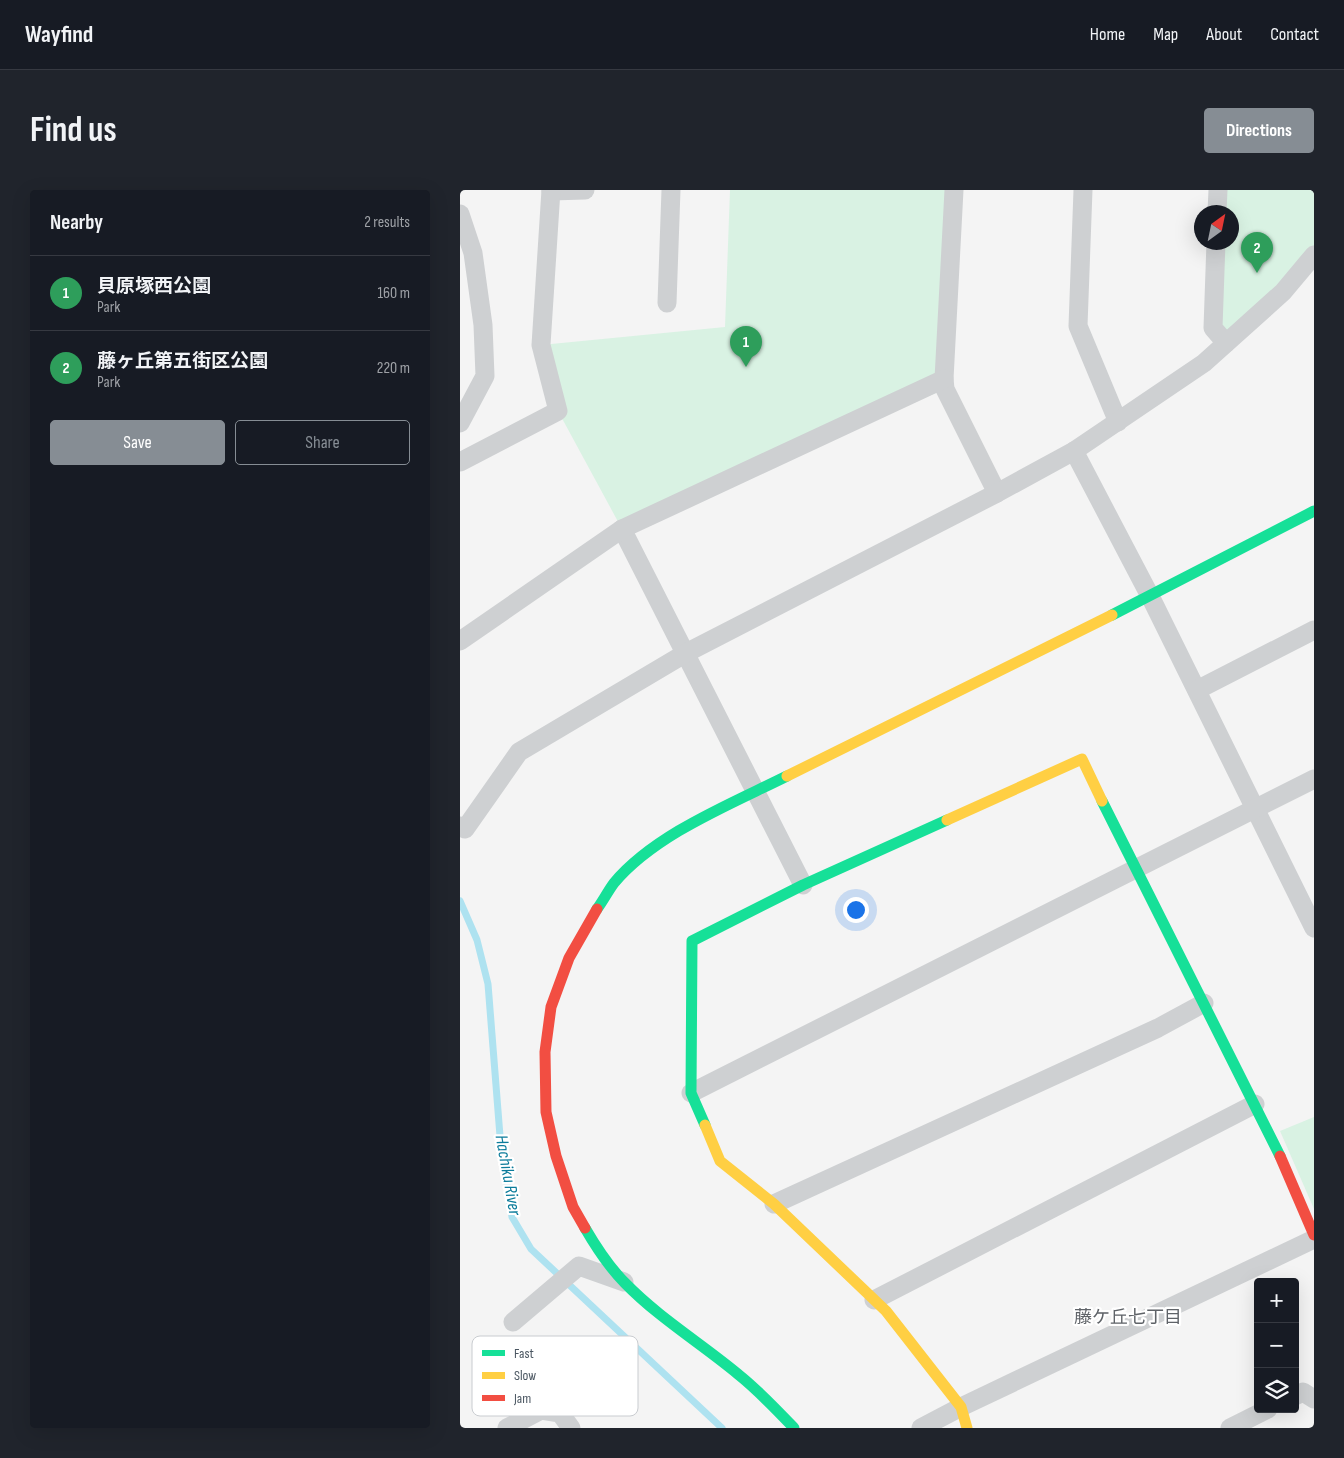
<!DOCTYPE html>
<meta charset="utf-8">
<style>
body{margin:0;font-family:"Sofia Sans Condensed","Noto Sans JP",sans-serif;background:#20242c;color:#f1f3f6}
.controls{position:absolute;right:15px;bottom:15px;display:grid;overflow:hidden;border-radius:5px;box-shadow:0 5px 20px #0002}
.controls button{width:45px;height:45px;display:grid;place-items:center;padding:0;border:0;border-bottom:1px solid #363941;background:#171b24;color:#f1f3f6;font:25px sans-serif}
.compass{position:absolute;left:734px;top:15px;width:45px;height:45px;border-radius:50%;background:#171b24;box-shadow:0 5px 20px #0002;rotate:33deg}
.you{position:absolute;left:395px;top:719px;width:18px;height:18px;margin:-12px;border:4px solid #fff;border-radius:50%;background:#1a73e8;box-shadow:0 0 0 8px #1a73e833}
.badge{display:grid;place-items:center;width:32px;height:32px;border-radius:50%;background:#868d94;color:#fff;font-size:16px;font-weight:700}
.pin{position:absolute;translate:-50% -41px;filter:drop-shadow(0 1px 2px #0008)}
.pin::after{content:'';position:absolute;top:26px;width:18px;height:15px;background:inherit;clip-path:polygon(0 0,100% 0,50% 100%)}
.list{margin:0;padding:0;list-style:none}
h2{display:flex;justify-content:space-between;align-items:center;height:65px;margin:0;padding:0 20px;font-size:21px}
h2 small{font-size:16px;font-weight:400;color:#9ea1a6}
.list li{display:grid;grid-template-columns:32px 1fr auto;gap:15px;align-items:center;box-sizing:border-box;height:75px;padding:0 20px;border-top:1px solid #363941}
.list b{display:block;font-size:19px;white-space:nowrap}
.list p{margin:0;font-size:16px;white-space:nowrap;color:#9ea1a6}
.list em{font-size:16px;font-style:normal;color:#9ea1a6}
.actions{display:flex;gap:10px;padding:15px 20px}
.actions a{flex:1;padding:11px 0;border:1px solid #868d94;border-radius:5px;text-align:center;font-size:18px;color:#868d94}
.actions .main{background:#868d94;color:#fff}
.icon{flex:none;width:28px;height:28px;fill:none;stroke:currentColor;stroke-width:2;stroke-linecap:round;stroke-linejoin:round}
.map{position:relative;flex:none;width:854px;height:1238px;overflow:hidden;border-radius:5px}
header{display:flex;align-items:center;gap:30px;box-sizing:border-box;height:70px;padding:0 25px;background:#171b24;border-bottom:1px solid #363941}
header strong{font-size:24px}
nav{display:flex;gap:28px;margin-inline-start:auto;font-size:18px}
.intro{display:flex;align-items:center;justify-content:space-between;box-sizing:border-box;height:120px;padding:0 30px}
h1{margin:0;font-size:35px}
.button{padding:12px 22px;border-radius:5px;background:#868d94;color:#fff;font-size:18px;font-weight:700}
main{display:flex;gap:30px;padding:0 30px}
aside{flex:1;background:#171b24;border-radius:5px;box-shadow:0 5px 20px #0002}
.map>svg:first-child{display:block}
.green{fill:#d9f2e3}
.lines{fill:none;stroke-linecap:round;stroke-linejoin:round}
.stream{stroke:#aee2f0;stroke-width:7}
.street{stroke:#ced0d2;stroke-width:19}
.fast{stroke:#16e098;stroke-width:11}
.slow{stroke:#ffcf43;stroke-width:11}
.jam{stroke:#f24e42;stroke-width:11}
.labels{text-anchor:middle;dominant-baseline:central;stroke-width:4.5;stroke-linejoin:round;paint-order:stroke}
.water-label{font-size:18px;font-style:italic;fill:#0c7c9b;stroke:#fff}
.neighbourhood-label{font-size:18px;fill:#5f6368;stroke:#fff}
.key{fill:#fff;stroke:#c9ccd0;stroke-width:1}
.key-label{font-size:14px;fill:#4a5661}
</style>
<header>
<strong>Wayfind</strong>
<nav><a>Home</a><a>Map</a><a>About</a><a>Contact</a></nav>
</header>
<div class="intro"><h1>Find us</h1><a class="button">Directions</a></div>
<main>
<aside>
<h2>Nearby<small>2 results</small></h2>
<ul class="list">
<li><span class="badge" style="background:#2e9e5b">1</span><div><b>貝原塚西公園</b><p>Park</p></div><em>160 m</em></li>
<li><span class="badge" style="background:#2e9e5b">2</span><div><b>藤ヶ丘第五街区公園</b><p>Park</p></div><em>220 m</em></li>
</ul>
<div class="actions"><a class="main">Save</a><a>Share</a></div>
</aside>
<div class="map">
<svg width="854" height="1238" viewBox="0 0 854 1238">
<rect width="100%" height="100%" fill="#f4f4f4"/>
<g class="green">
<path d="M270 0H495L485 199 162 339 98 221 81 155 265 137Z"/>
<path d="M758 0H854V65L766 153 753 138 756 53 772 52V22H757Z"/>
<path d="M854 927V1019L820 941Z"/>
</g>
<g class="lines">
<path class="stream" d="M0 711 17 750 28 794 40 946 52 1027 71 1059 262 1238"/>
<g class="street">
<path d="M494 0 484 189 485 199 537 303"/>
<path d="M623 0 618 136 658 232"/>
<path d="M91 1 125 0"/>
<path d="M757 22 758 0"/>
<path d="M0 24 13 63 23 135 25 186 0 233"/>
<path d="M756 52 753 138 766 153"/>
<path d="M207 113 211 0"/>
<path d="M614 261 690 406 854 738"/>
<path d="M0 272 98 221 81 155 91 0"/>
<path d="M162 339 343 695"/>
<path d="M0 451 162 339 484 189"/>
<path d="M737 500 854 440"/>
<path d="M0 636 5 639 59 562 226 463 537 303 614 261 744 173 823 102 854 65"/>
<path d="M231 903 854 589"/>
<path d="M314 1014 698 838 744 813"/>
<path d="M414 1110 795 914"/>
<path d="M53 1132 119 1076 164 1092"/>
<path d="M835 1206 843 1202 854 1209"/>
<path d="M47 1238 81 1220 100 1223 111 1238"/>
<path d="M461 1238 501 1217 854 1049"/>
<path d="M770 1238 808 1219"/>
</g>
<g class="fast">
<path d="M652 425 854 321"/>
<path d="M642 611 820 966"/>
<path d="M137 719C143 711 148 701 154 693 195 644 271 614 327 586"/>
<path d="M245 935 231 903 232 751 343 695 487 630"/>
<path d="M125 1038C136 1057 149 1077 165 1093 199 1128 242 1154 279 1185 299 1201 316 1219 334 1238"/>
</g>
<g class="slow">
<path d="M327 586 652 425"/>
<path d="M487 630 622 569 642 611"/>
<path d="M245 935 260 971 314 1014 426 1121 501 1217 507 1238"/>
</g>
<g class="jam">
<path d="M820 966 854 1045"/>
<path d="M125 1038 113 1017 96 966 86 922 85 862 91 817 109 768 137 719"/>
</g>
</g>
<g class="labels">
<g class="water-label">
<text transform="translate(48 985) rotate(80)">Hachiku River</text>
</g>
<g class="neighbourhood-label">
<text x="668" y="1127">藤ケ丘七丁目</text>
</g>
</g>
<rect x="12" y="1146" width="166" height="80" rx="8" class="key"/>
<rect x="22" y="1160" width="23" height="6" fill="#16e098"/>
<rect x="22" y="1182" width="23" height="7" fill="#ffcf43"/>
<rect x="22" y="1205" width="23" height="6" fill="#f24e42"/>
<g class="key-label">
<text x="54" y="1168">Fast</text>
<text x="54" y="1190">Slow</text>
<text x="54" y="1213">Jam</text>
</g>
</svg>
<div class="controls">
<button>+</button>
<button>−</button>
<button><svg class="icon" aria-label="layers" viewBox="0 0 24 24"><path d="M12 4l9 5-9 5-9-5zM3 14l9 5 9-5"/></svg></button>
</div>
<svg class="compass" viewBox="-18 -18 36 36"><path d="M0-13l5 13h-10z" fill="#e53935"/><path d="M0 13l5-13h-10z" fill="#9ea1a6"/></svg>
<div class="you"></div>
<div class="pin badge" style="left:286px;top:177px;background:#2e9e5b">1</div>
<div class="pin badge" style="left:797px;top:83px;background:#2e9e5b">2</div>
</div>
</main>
